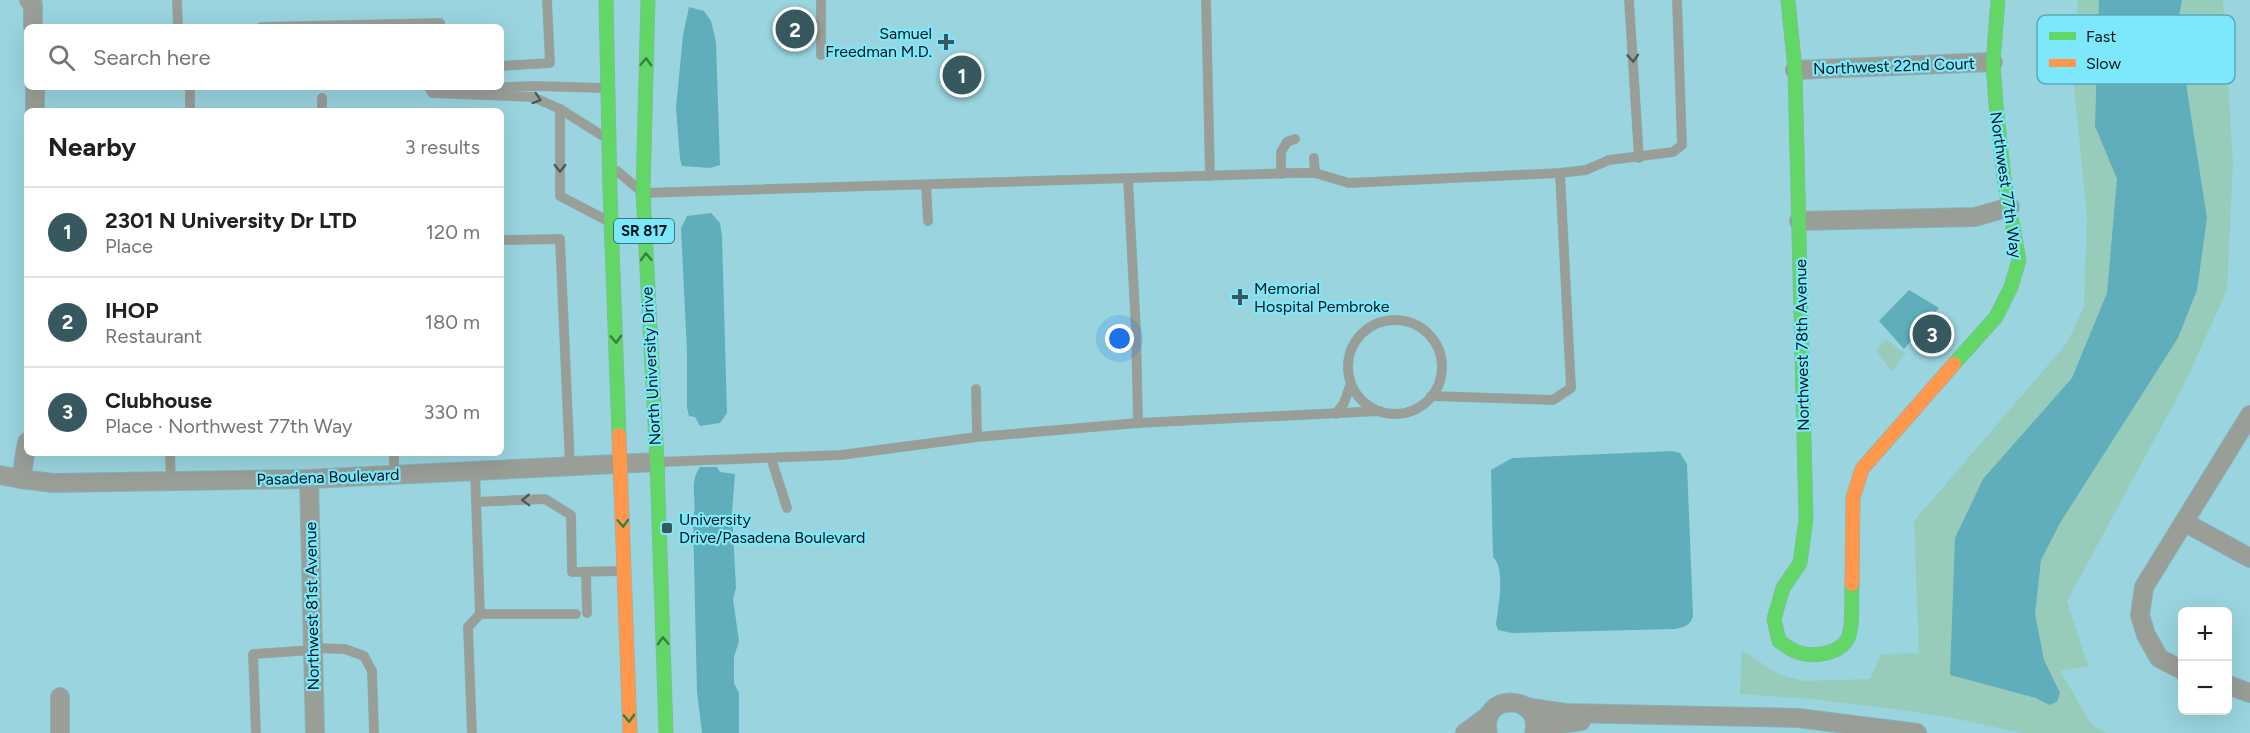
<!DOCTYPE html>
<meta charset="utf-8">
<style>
body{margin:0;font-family:Figtree,sans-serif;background:#f6f6f6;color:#202124}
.controls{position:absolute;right:18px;bottom:18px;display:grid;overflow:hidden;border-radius:9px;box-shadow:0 6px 24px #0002}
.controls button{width:54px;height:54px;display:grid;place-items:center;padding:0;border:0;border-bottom:2px solid #e0e0e0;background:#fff;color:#202124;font:30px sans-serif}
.you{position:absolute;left:1120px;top:339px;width:21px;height:21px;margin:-15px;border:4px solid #fff;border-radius:50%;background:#1a73e8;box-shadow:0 0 0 9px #1a73e833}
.badge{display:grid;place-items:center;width:39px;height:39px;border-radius:50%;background:#37585f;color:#fff;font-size:20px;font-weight:700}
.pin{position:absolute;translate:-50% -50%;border:3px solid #fff;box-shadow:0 2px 6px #0006}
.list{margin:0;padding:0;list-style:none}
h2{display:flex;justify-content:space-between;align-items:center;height:78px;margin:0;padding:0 24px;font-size:26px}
h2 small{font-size:20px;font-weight:400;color:#757577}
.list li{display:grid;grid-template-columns:39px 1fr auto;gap:18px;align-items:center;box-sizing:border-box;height:90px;padding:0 24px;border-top:2px solid #e0e0e0}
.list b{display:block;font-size:22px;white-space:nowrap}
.list p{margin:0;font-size:20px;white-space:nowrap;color:#757577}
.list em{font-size:20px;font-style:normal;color:#757577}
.icon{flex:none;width:33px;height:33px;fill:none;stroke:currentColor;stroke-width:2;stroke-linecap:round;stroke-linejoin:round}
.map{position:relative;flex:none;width:2250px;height:733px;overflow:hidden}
.search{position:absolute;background:#fff;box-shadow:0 6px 24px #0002;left:24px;top:24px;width:480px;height:66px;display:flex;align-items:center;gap:15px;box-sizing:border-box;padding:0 21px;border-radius:9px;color:#757577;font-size:22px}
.panel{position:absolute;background:#fff;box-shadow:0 6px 24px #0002;left:24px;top:108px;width:480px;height:348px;border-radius:9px}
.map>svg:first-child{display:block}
.green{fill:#97ccbb}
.water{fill:#60aebc}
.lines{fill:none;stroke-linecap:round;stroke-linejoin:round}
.lane-casing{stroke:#87b2ba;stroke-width:10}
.street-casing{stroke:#87b2ba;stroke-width:20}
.fast-casing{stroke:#87b2ba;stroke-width:15}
.slow-casing{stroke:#87b2ba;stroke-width:15}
.lane{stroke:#999e97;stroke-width:9}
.street{stroke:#999e97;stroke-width:18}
.fast{stroke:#63d668;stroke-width:14}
.slow{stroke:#ff974d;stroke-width:14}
.oneway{stroke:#4d5a58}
.oneway2{stroke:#378045}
.poi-dot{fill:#37585f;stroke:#7de8fc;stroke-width:2}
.labels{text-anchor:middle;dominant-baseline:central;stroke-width:4.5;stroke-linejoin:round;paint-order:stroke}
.shield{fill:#7de8fc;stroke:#26555e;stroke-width:1.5}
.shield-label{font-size:15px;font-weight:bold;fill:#01161a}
.poi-label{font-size:16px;fill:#01161a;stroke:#7de8fc;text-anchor:start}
.street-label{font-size:16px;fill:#01161a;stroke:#7de8fc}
.key{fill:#7de8fc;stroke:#58a9b8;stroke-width:1.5}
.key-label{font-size:16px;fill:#01161a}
</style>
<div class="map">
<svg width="2250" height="733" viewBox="0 0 2250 733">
<rect width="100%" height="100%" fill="#9ad4df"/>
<g class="green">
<path d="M2078 0H2223L2233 164 2227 290 2184 385 2067 601 2088 666 2060 671 2092 725 2107 733H2022L1948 717 1895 709 1812 699 1740 694 1742 650 1778 674 1804 681 1870 679 1881 654 1919 653 1914 521 2067 343 2084 307 2087 216 2073 76Z"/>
<path d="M1886 339 1905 354 1892 372 1877 352 1880 345Z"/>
</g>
<g class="water">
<path d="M2099 0H2182L2177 26 2207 218 2197 290 2178 338 2060 523 2041 560 2035 614 2044 660 2060 693 2057 702 2049 705 2036 698 1950 675 1955 538 1983 479 2072 378 2107 293 2117 179 2095 126Z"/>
<path d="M689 7 704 11 711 21 716 42 720 165 710 168 682 166 680 159 676 108 683 35Z"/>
<path d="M711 213 720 223 722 236 727 413 720 423 700 426 695 417 689 416 687 408V352L681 228 687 216Z"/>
<path d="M1909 290 1939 308 1904 349 1879 321Z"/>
<path d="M1672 451 1680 453 1687 464 1693 616C1690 626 1684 627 1675 629L1512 633 1498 630 1496 624C1498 608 1506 568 1493 557L1491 470 1512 458Z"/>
<path d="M700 467H717L720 472 735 474 732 513 736 588 733 599 739 641 734 657V683L739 693V733H702L697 692 693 518C698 500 688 484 700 467Z"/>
</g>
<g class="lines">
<defs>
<g id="lane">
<path d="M177 0 178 27"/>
<path d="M821 0V55"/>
<path d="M1206 0 1210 176"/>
<path d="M1629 0 1639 158"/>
<path d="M261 27 440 23 441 27"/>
<path d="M501 66 550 63 547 0"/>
<path d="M190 87V111"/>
<path d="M429 87 432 93 533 97 560 109 603 136"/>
<path d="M470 93 478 88 534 86 604 88"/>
<path d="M322 98V111"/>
<path d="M560 109V196L606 220"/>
<path d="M1314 158 1315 173"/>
<path d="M617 171 643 193 1294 173H1315L1349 183 1560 173 1586 170 1609 160 1673 152 1682 145 1677 0"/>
<path d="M1281 174V152L1287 142 1295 139"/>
<path d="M1128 179 1136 331 1138 423"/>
<path d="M926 185 928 221"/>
<path d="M501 240 560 239 570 466"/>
<circle cx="1395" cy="367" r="47"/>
<path d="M976 389 977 437"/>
<path d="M1431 396 1553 400 1571 388 1560 173"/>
<path d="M1336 414 1344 403 1351 383"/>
<path d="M170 453 171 481"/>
<path d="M394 453V475"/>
<path d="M771 458 787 508"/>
<path d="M659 462 841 455 977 437 1138 423 1380 411"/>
<path d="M475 471 480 614H576"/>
<path d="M476 502 545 499 571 515 572 572 620 571"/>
<path d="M586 572 587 613"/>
<path d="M313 648 345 649 364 656 372 671 374 733"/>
<path d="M256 733 253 654 313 650"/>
<path d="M472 733 468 627 480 614"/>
</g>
<g id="street">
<path d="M29 0 33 5V27"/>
<path d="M1795 70 1993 62"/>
<path d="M35 87V111"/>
<path d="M1799 221 1975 217 2010 207"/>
<path d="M0 475 21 479 53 483 309 479 657 462"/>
<path d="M21 479 27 442"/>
<path d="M309 479 315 733"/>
<path d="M2184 522 2250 558"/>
<path d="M2182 670 2159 658 2146 635 2140 615 2144 587 2250 415"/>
<path d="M2228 685 2250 693"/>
<path d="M60 697V733"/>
<path d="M1525 707 1565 713 1798 718 1917 733"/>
<path d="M1465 733 1489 715"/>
<path d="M1488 733C1478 692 1544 693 1534 733"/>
<path d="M1540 733 1554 725 1581 721"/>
</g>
<g id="fast">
<path d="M606 0 610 191 619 435"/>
<path d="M648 0 643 193 657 462 666 733"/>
<path d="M1788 0 1795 70 1806 519 1800 563 1783 588 1774 619 1779 641C1784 644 1789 649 1795 651 1810 658 1837 655 1847 640 1854 629 1851 597 1852 584"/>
<path d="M1954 364 1996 317 2011 287 2019 260 2004 178 1996 105 1993 62 1998 0"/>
</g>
<g id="slow">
<path d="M619 435 630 733"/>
<path d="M1852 584 1853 498 1862 469 1954 364"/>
</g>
</defs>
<use href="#lane" class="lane-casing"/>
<use href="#street" class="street-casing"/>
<use href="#fast" class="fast-casing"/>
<use href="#slow" class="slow-casing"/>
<use href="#lane" class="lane"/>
<use href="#street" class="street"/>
<use href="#fast" class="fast"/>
<use href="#slow" class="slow"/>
</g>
<defs><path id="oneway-chevron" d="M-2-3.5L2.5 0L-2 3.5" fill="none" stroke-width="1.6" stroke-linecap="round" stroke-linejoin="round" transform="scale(1.5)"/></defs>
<g class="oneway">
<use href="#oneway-chevron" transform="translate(1633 58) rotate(86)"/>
<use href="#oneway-chevron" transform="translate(537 99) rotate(18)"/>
<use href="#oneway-chevron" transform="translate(560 168) rotate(90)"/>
<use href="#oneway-chevron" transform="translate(526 500) rotate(178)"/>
</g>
<g class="oneway2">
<use href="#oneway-chevron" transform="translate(646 62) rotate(-88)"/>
<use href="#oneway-chevron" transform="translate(646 257) rotate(-93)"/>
<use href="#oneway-chevron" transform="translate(616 339) rotate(88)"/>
<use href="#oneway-chevron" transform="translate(623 523) rotate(88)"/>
<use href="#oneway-chevron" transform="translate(663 641) rotate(-92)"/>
<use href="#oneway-chevron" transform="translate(629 718) rotate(88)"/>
</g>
<g class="poi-dot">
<path d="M943 33h6v6h6v6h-6v6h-6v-6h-6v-6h6z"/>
<path d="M1237 288h6v6h6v6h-6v6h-6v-6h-6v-6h6z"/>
<rect x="661" y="522" width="12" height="12" rx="3"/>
</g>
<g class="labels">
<rect class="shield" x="614" y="219" width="60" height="24" rx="4.5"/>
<g class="shield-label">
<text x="644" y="231">SR 817</text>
</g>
<g class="poi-label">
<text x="932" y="33" text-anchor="end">Samuel<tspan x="932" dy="18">Freedman M.D.</tspan></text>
<text x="1254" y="288">Memorial<tspan x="1254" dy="18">Hospital Pembroke</tspan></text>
<text x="679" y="519">University<tspan x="679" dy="18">Drive/Pasadena Boulevard</tspan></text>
</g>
<g class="street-label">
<text transform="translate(1894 66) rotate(-2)">Northwest 22nd Court</text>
<text transform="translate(2006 185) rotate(82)">Northwest 77th Way</text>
<text transform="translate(1802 345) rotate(-91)">Northwest 78th Avenue</text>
<text transform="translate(651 366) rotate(-93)">North University Drive</text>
<text transform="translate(328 477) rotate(-2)">Pasadena Boulevard</text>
<text transform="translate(312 606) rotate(-91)">Northwest 81st Avenue</text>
</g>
</g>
<rect x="2037" y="15" width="198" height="69" rx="9" class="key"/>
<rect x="2049" y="32" width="27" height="8" fill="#63d668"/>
<rect x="2049" y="59" width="27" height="8" fill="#ff974d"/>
<g class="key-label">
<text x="2086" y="42">Fast</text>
<text x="2086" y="69">Slow</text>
</g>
</svg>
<div class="controls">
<button>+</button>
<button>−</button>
</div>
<div class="you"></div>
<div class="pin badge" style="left:962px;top:75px">1</div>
<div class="pin badge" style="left:795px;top:29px">2</div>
<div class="pin badge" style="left:1932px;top:334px">3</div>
<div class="search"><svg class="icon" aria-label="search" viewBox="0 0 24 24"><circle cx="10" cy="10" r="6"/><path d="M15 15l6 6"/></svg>Search here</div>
<section class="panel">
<h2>Nearby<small>3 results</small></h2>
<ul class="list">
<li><span class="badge">1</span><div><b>2301 N University Dr LTD</b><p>Place</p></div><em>120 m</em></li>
<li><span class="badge">2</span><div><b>IHOP</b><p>Restaurant</p></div><em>180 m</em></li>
<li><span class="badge">3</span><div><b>Clubhouse</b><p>Place · Northwest 77th Way</p></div><em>330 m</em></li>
</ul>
</section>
</div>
